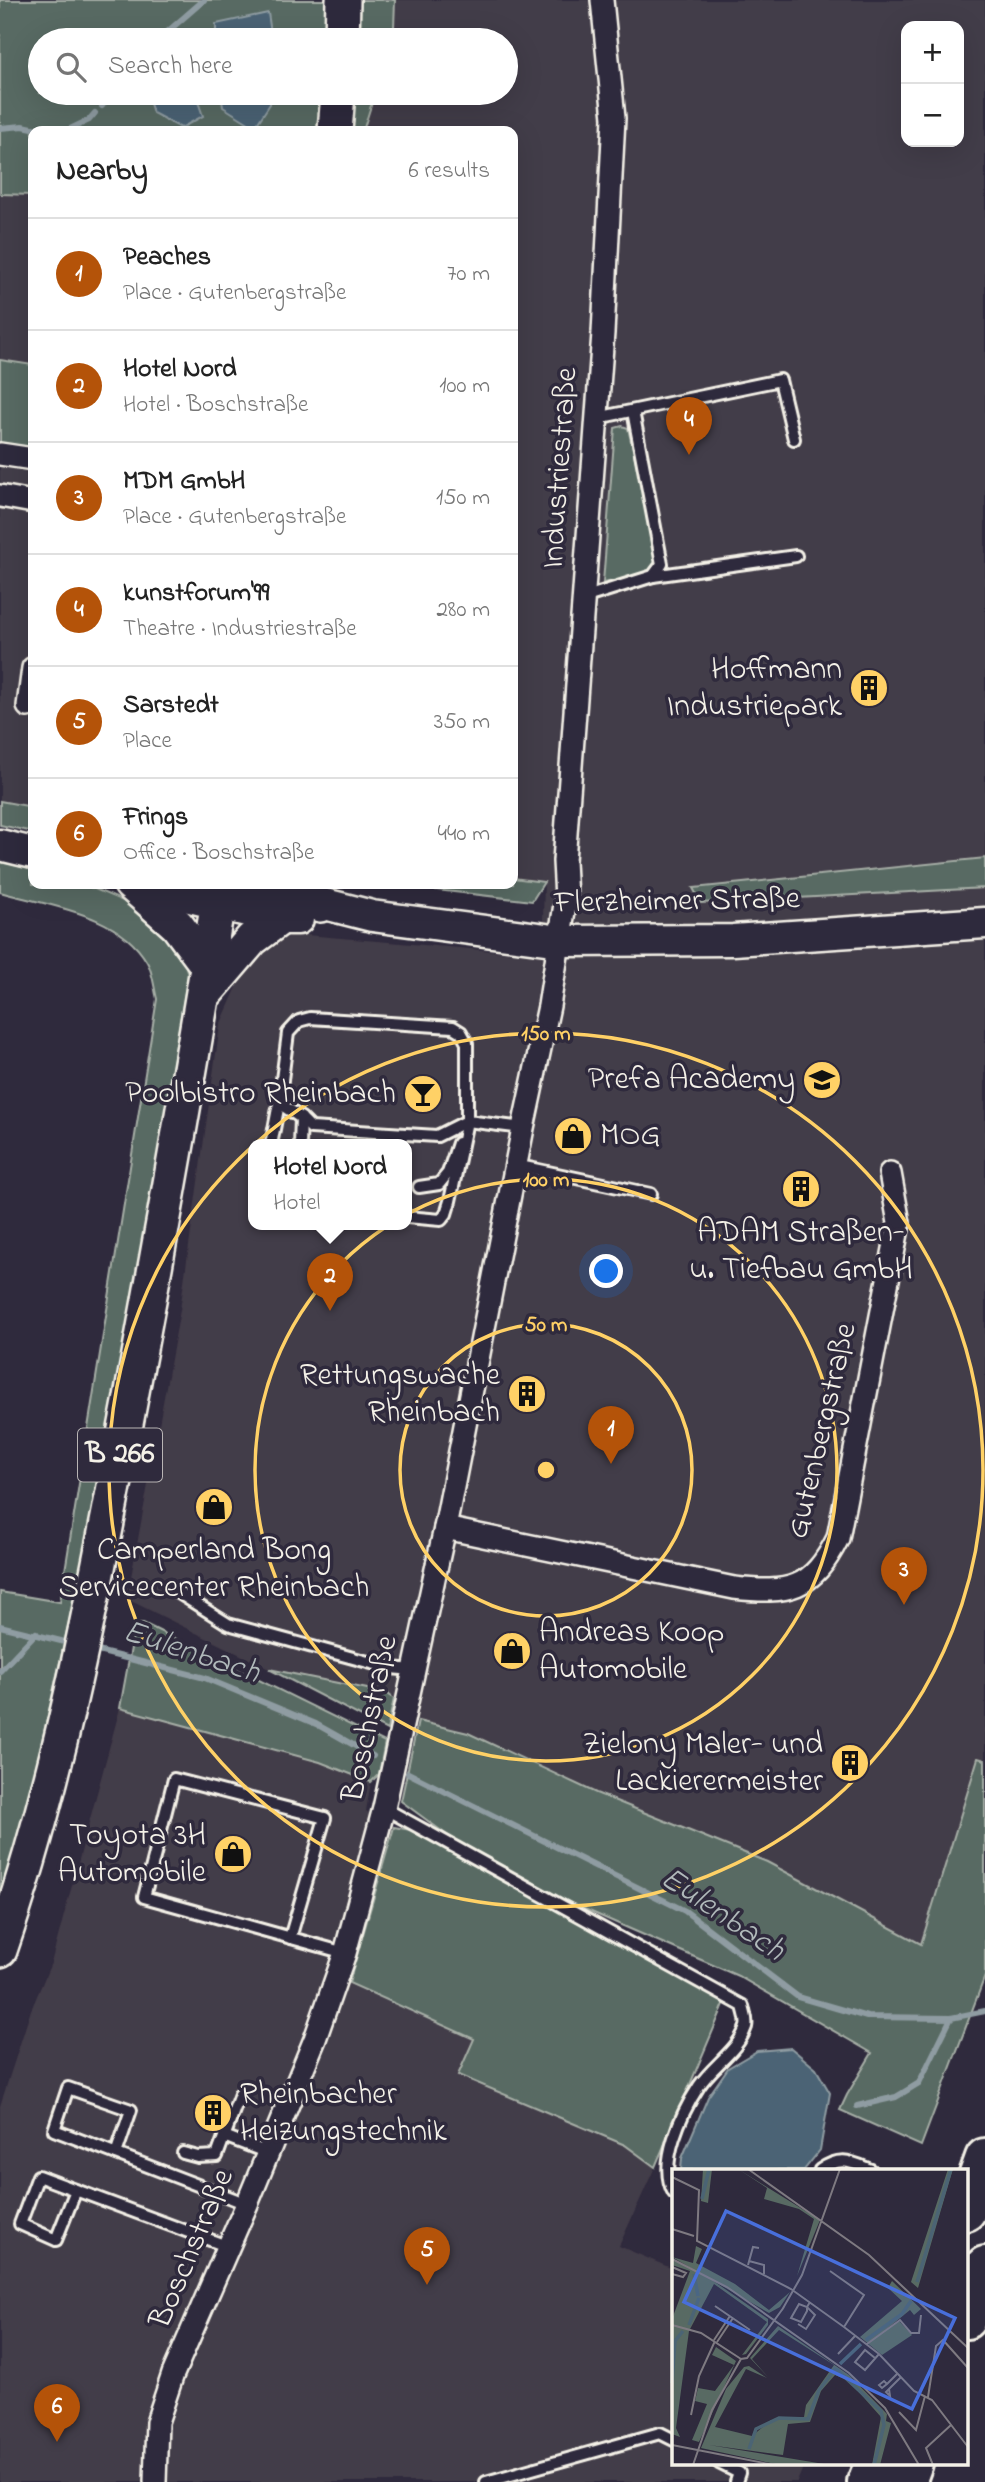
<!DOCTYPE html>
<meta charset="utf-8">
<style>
body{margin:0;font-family:"Indie Flower",sans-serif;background:#f6f6f6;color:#222}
.controls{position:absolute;right:21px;top:21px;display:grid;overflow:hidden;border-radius:14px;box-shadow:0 7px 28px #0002}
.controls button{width:63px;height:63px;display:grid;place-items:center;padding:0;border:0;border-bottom:2px solid #e0e0e0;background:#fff;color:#222;font:35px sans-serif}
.you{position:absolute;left:607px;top:1272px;width:24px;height:24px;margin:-18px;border:5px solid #fff;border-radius:50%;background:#1a73e8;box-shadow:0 0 0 10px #1a73e833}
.badge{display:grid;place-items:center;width:46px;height:46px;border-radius:50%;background:#b45309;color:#fff;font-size:23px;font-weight:700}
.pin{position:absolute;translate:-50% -58px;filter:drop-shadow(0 2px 4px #0008)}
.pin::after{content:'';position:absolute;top:37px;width:24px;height:21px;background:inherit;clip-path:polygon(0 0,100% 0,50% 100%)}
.popup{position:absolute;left:248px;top:1139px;width:164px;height:91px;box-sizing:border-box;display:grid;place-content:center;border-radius:14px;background:#fff;filter:drop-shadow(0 2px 5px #0005);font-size:23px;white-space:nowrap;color:#767676}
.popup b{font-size:26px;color:#222}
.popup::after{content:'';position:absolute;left:50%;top:100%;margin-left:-14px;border:14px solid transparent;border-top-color:#fff}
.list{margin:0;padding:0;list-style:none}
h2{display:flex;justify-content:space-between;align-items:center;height:91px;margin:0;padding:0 28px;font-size:30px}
h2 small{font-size:23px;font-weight:400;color:#767676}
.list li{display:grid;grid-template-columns:46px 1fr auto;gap:21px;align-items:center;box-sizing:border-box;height:112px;padding:0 28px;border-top:2px solid #e0e0e0}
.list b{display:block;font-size:26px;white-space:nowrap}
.list p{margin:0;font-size:23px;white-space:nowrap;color:#767676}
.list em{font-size:23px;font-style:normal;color:#767676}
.icon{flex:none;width:38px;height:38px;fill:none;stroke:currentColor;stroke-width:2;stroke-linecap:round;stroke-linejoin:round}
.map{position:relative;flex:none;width:985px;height:2482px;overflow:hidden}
.search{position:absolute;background:#fff;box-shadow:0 7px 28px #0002;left:28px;top:28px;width:490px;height:77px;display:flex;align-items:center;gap:18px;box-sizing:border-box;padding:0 24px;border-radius:38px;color:#767676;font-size:26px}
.panel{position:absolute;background:#fff;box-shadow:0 7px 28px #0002;left:28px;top:126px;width:490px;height:763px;border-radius:14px}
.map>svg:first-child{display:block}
.built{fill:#433c48;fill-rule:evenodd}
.green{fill:#586a63;stroke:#a6aea6;stroke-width:2}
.water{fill:#4b6474;stroke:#8f9ca2;stroke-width:2}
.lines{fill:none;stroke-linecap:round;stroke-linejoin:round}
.stream{stroke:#8f9ca2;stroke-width:6}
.service-casing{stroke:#f4f1e8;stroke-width:16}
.minor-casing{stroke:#f4f1e8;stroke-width:26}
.secondary-casing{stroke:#f4f1e8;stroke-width:35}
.primary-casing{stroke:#f4f1e8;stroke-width:38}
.motorway-casing{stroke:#f4f1e8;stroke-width:44}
.service{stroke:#2f2a3d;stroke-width:10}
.minor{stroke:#2f2a3d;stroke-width:21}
.secondary{stroke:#2f2a3d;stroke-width:30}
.primary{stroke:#2f2a3d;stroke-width:33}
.motorway{stroke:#2f2a3d;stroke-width:38}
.ring{fill:none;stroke:#ffd166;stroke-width:3.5}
.labels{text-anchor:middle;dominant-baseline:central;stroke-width:7;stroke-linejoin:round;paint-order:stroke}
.shield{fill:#2f2a3d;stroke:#b9b5b5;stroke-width:2}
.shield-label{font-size:30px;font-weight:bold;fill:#f4f1e8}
.street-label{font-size:32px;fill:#f4f1e8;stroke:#2f2a3d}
.poi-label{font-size:32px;fill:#f4f1e8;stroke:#2f2a3d;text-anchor:end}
.water-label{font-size:33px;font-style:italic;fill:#b0b9ba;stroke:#2f2a3d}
.inset-river{fill:none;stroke:#4b6474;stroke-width:3.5}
.inset-road{fill:none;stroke:#7e7a81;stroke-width:2}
.view{fill:#486fdb;fill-opacity:0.15;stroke:#486fdb;stroke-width:3.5}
.inset-edge{fill:none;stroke:#f4f1e8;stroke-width:3.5}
.centre{fill:#ffd166;stroke:#2f2a3d;stroke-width:3.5}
.ring-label{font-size:21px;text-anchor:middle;font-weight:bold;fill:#ffd166;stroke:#2f2a3d;stroke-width:7;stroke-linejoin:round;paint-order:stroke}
</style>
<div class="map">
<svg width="985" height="2482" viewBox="0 0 985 2482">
<rect width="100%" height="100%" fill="#2f2a3d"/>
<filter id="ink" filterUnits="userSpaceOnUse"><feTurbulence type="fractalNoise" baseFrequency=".0143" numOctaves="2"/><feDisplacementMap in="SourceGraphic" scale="14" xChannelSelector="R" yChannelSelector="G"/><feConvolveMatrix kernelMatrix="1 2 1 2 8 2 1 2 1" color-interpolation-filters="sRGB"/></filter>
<g filter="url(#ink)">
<g class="built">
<path d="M395 0H985V858L694 888 701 903 985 888V1760L978 1759 921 1944 767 1862 596 1793 468 1733 418 1721 387 1693 269 1669 127 1599 180 1310 220 1025 245 969 264 947 294 934 542 955 544 882 513 878V131H363L375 93H506V40H390L394 28ZM906 26H959V142H906ZM253 1145H407V1225H253Z"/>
<path d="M0 194 33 195V807L0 801Z"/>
<path d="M120 1708 320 1762 371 1782 366 1811 394 1827 349 1983 474 2039 458 2074 625 2145 655 2167 619 2246 673 2269 674 2463H805L797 2482H0V2106L31 2010 51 1963Z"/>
</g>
<g class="green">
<path d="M0 0H330L329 40H40V93H324L320 131H33V195L0 194Z"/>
<path d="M354 0H395L394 28 390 40H354Z"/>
<path d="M349 93H375L363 131H346Z"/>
<path d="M0 360 33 365V447L0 443Z"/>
<path d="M622 426 628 428 659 561 651 575 603 583 615 428Z"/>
<path d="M0 801 33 807V832L0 825Z"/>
<path d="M985 858V888L701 903 693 888Z"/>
<path d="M0 861 33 870V884H83L147 911 182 951 188 975 108 1449 33 1781 0 1899V1592L60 1602 157 999C154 988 153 972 147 962 119 913 49 906 0 892Z"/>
<path d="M513 878 544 882 532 901 385 884H513Z"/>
<path d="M143 1623 385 1742 379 1774 371 1782 320 1762 120 1708 135 1626Z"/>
<path d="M269 1669 387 1693 394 1699 387 1730Z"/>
<path d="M418 1721 468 1733 596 1793 767 1862 921 1944 978 1758 985 1760V1976L921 2146 840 2110 847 2095 872 2053 738 1976 550 1894 447 1835 401 1801Z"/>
<path d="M394 1827 422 1832 725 2002 655 2167 625 2145 458 2075 474 2039 349 1983Z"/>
</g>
<g class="water">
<path d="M268 13 272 40H216V24Z"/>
<path d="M153 93H195L203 116 181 128 153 113 149 100Z"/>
<path d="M221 93H271L270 104 255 127 223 107Z"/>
<path d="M791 2048 816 2069 830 2093 820 2150 804 2170H681L682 2158 708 2097 728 2068 757 2051Z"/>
</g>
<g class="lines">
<g class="stream">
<path d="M158 40 204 0"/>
<path d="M102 106 112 93"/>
<path d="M0 128 23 126 47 131"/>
<path d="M66 131 89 120 95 113"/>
<path d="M0 1626 73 1644"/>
<path d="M90 1649 205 1678 316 1724 373 1756"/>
<path d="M0 1671 36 1633"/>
<path d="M408 1773 685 1911 798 1997 867 2017 951 2018 985 2011"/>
<path d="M857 2106 896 2097 919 2083 951 2018"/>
</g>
<defs>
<g id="service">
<path d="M597 418 780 380 794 439"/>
<path d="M653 576 796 556"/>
<path d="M583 598 653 576 662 564 633 411"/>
<path d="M271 1145 279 1103"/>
<path d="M300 1145 301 1118"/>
<path d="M515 1165 651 1194"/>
<path d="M419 1187 439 1184 448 1173 458 1143"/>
<path d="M407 1217 441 1220 446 1214 450 1201 467 1121V1043L461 1032 453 1027 310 1018 299 1021 288 1033 279 1103 301 1118 311 1128 437 1136 467 1121 523 1128"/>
<path d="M174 1590 228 1624 390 1668 414 1670"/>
<path d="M384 1808 743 2006C744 2012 748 2020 746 2027 738 2051 713 2065 699 2086 682 2112 657 2164 674 2193"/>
<path d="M290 1938 325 1818 174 1779 144 1897 345 1953"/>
<path d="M224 2136 268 2153"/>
<path d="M183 2153 198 2157 217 2156 240 2094"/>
<path d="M116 2154 131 2110 68 2088 54 2130 247 2204"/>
<path d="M820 2170C840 2156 849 2161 871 2170"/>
<path d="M76 2190 56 2240 20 2224 38 2176 229 2247"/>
<path d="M719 2463 739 2473 736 2482"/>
<path d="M486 2482 660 2433 674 2440"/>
</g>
<g id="minor">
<path d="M0 454 33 459"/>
<path d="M0 496 33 502"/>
<path d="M28 706 33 668"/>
<path d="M445 1528 734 1588C789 1594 812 1590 838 1538L899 1223 890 1173"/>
<path d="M155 2482 157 2422 173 2374 247 2204 315 2039 345 1953 384 1808 445 1528 523 1128 549 1006 566 898 564 861 603 333 614 118 602 0"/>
</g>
<g id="secondary">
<path d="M0 845 33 853"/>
<path d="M137 884 279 919H298"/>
<path d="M246 884 372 916 561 941 733 940 985 923"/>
</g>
<g id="primary">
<path d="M342 40 343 0"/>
<path d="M335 131 338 93"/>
<path d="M131 884 177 925 209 968"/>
<path d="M297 884 320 905"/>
<path d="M204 995 252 939 279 919"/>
<path d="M0 1950C56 1788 89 1618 121 1450 157 1262 190 1073 221 884"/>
</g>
<g id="motorway">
<path d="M966 2211 985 2158"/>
<path d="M966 2319 985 2266"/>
<path d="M867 2482 875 2463"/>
<path d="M906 2482 913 2463"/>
</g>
</defs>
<use href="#service" class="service-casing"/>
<use href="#minor" class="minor-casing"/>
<use href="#secondary" class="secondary-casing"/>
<use href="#primary" class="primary-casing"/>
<use href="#motorway" class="motorway-casing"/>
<use href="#service" class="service"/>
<use href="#minor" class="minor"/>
<use href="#secondary" class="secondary"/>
<use href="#primary" class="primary"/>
<use href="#motorway" class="motorway"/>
</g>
</g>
<g class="ring">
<circle cx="546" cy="1470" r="146"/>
<circle cx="546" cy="1470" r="291"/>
<circle cx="546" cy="1470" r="437"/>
</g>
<defs>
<symbol id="building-disc" viewBox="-11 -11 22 22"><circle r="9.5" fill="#ffd166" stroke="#2f2a3d"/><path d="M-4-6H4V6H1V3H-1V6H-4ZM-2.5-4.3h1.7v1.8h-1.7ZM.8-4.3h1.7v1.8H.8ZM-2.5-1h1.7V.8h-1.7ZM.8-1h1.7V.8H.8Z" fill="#111"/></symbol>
<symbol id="school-disc" viewBox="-11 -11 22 22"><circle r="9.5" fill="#ffd166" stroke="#2f2a3d"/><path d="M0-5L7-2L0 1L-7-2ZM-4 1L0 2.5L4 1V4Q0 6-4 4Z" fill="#111"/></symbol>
<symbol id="bar-disc" viewBox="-11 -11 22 22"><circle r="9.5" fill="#ffd166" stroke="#2f2a3d"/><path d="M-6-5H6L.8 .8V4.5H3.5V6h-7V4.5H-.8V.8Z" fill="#111"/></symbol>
<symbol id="shop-disc" viewBox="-11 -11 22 22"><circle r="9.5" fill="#ffd166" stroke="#2f2a3d"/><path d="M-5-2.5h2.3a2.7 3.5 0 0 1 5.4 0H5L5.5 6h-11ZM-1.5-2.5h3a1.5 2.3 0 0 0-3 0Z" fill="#111"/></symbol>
</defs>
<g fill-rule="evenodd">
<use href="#building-disc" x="847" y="666" width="44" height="44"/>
<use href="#school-disc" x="800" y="1058" width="44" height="44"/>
<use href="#bar-disc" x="401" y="1072" width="44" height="44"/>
<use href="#shop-disc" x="551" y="1114" width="44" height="44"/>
<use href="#building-disc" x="779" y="1167" width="44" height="44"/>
<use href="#building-disc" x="505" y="1372" width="44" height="44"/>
<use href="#shop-disc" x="192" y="1485" width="44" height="44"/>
<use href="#shop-disc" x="490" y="1629" width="44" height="44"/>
<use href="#building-disc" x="828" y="1741" width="44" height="44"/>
<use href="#shop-disc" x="211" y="1832" width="44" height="44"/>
<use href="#building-disc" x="191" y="2091" width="44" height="44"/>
</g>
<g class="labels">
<rect class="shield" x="78" y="1428.5" width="84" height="53" rx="5"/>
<g class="shield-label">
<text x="120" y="1455">B 266</text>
</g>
<g class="street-label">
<text transform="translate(561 468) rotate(-86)">Industriestraße</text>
<text transform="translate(677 902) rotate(-1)">Flerzheimer Straße</text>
<text transform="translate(823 1431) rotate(-77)">Gutenbergstraße</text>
<text transform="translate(371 1719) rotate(-78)">Boschstraße</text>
<text transform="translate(193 2249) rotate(-67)">Boschstraße</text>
</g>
<g class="poi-label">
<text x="842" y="670">Hoffmann<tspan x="842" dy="37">Industriepark</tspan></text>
<text x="795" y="1080">Prefa Academy</text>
<text x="396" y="1094">Poolbistro Rheinbach</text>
<text x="600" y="1136" text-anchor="start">MOG</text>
<text x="801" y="1233" text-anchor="middle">ADAM Straßen-<tspan x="801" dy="37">u. Tiefbau GmbH</tspan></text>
<text x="500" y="1376">Rettungswache<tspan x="500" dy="37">Rheinbach</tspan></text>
<text x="214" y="1551" text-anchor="middle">Camperland Bong<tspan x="214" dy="37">Servicecenter Rheinbach</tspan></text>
<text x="539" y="1633" text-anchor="start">Andreas Koop<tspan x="539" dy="37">Automobile</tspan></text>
<text x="823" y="1745">Zielony Maler- und<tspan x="823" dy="37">Lackierermeister</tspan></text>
<text x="206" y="1836">Toyota 3H<tspan x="206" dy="37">Automobile</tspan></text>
<text x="240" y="2095" text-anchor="start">Rheinbacher<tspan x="240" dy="37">Heizungstechnik</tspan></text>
</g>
<g class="water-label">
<text transform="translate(191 1653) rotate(18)">Eulenbach</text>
<text transform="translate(722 1915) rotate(34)">Eulenbach</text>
</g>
</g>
<g transform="translate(672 2169)">
<rect width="296" height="296" fill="#2f2a3d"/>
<path d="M31 0H40L36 34 29 32ZM66 0 148 51 125 107 142 50 127 40 92 30 95 19ZM276 0H281L246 119 239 113ZM24 77 30 80 24 94 63 115 97 141 118 123 108 138 97 144 0 88 21 94ZM0 91 30 104 96 150V156L74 185 70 186 95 153 42 115 17 162 4 259 8 268 0 265V150L18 102 0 96ZM220 112 249 140 242 146 238 141 211 163 227 152 240 166 210 186 188 168 230 132 216 119ZM106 157 177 206 215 245 214 252 219 254 208 296H200L209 248 177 212 163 206 149 222 138 253 116 255 111 286 37 276 158 296H108L29 279 54 220 72 198 77 197 95 209 74 200 43 258 80 267 99 251 132 248 134 236 162 196 107 161 80 190 96 208 78 189ZM44 178 64 192 27 273 20 271 35 235 23 232 26 219 43 222 62 196 40 186Z" fill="#586a63"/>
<path class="inset-river" d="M30 30 37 0M22 105 26 127M245 113 279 0M17 156 27 129M194 171 230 145 239 132M168 195 189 175M164 200 209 242 212 256 202 296M0 214 3 172 11 162M77 280 84 260 107 249 136 250 147 221 164 199"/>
<path class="inset-road" d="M76 0 197 86 296 179M0 8 27 21 25 72 119 120 172 158 207 185 242 222 260 231 296 278M0 60 22 67M0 90 55 118 177 204 213 239 247 296M77 92 92 96V105M76 96 81 78 87 79M0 98 14 104 11 108 0 105M158 102 192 126 172 158M43 137 78 161M110 141 130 106 168 0M126 155 134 160 143 146 135 138 127 135 119 149 129 153 135 142V138L138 133M0 156 29 164 69 190M42 171 58 147M45 173 61 149M195 175 228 151 239 164H247L249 146M166 185 183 167M203 189 193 181 183 193 193 201 207 185M215 215 212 212 207 216 210 219 215 215 225 205M217 220 218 227 214 223 229 208M256 228 264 177 271 171 296 199M227 243 244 261 253 227M19 246 27 207 43 172M0 276 102 296M21 296 40 241 69 190 75 189 112 138M261 296 254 279 279 256"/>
<path class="view" d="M54 42 283 149 240 240 12 133Z"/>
<rect width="296" height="296" class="inset-edge"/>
</g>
<circle cx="546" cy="1470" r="10" class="centre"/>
<g class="ring-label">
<text x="546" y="1040">150 m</text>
<text x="546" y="1186">100 m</text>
<text x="546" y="1331">50 m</text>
</g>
</svg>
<div class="controls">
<button>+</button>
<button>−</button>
</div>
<div class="you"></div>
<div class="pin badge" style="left:611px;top:1464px">1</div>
<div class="pin badge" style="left:330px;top:1311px">2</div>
<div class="popup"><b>Hotel Nord</b>Hotel</div>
<div class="pin badge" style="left:904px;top:1605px">3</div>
<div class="pin badge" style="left:689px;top:455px">4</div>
<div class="pin badge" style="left:427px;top:2285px">5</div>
<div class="pin badge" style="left:57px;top:2442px">6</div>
<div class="search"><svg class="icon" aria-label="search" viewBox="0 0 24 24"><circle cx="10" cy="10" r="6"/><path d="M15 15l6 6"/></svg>Search here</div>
<section class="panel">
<h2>Nearby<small>6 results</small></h2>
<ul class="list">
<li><span class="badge">1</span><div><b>Peaches</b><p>Place · Gutenbergstraße</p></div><em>70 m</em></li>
<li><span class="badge">2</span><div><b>Hotel Nord</b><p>Hotel · Boschstraße</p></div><em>100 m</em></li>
<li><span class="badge">3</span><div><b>MDM GmbH</b><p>Place · Gutenbergstraße</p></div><em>150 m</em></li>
<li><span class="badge">4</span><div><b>kunstforum'99</b><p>Theatre · Industriestraße</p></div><em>280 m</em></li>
<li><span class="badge">5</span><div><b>Sarstedt</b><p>Place</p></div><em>350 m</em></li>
<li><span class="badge">6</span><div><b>Frings</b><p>Office · Boschstraße</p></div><em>440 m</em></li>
</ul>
</section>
</div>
